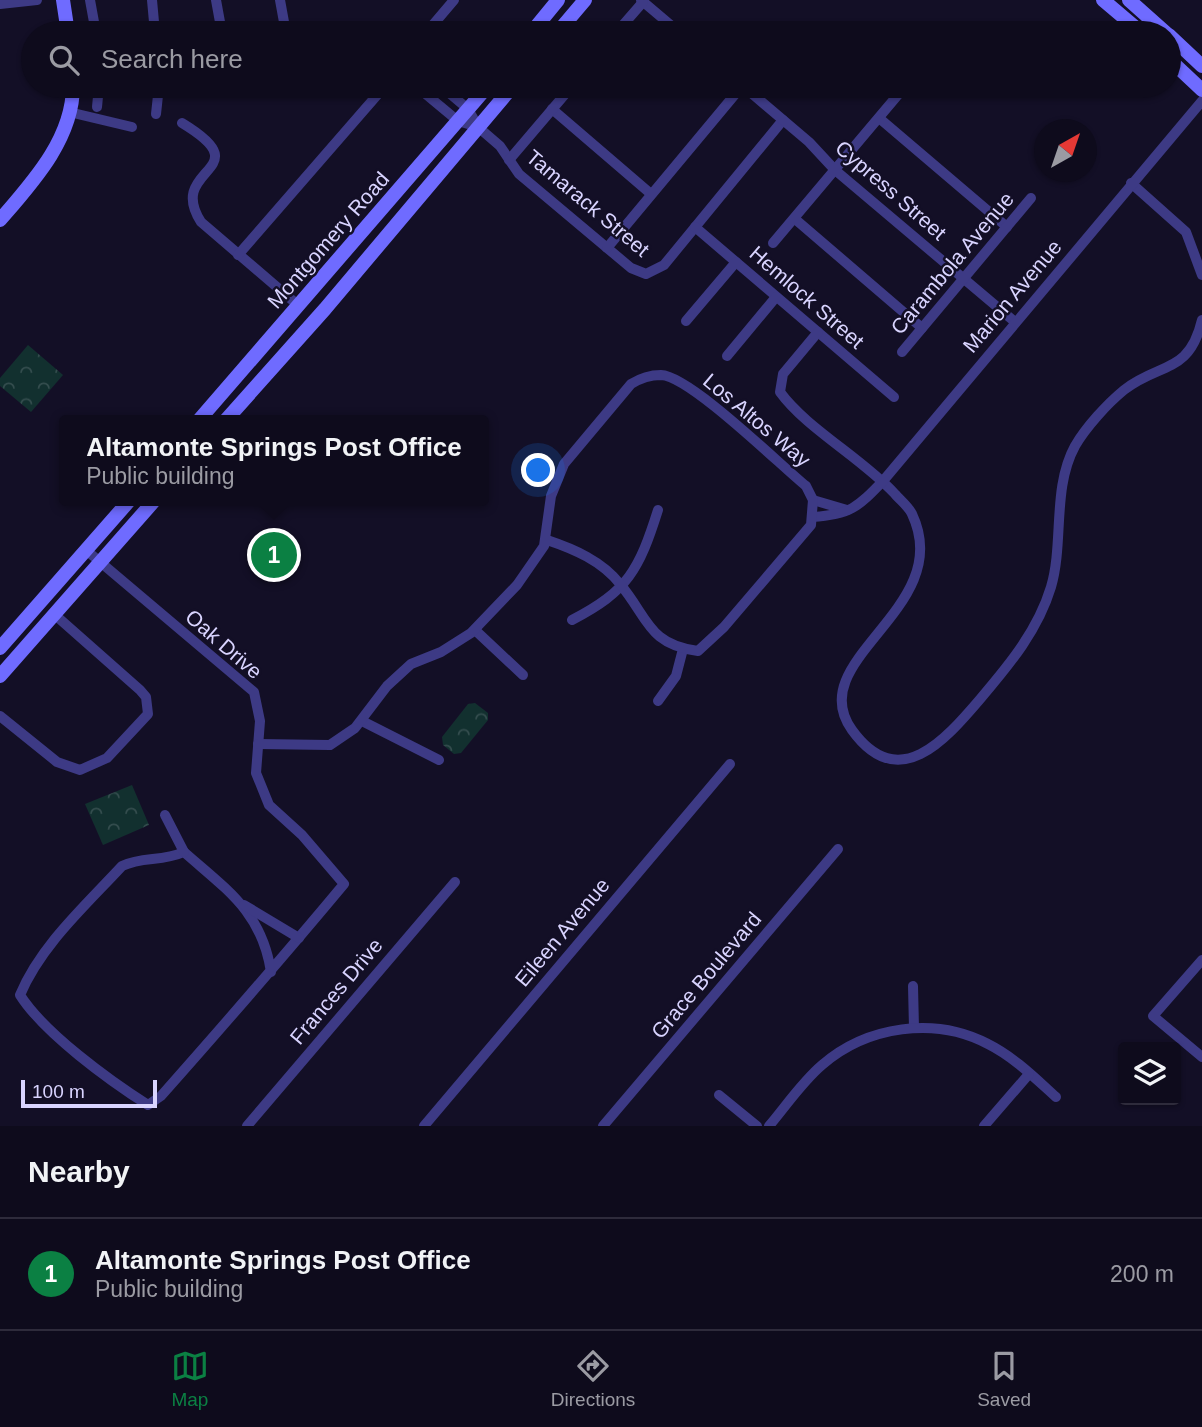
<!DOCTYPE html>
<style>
body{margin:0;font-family:Helvetica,sans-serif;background:#1c1929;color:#f1f3f6}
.controls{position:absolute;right:21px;bottom:21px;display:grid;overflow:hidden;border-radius:7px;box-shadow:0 2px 5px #0004}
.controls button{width:63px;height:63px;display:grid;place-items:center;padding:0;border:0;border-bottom:2px solid #2e2b3b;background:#0e0b1c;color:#f1f3f6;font:35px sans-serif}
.compass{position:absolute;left:1034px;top:119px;width:63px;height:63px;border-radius:50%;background:#0e0b1c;box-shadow:0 2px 5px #0004;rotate:40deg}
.scale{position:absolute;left:21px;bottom:18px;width:136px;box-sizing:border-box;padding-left:7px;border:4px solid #d9d4ff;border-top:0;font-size:19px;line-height:24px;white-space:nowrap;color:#d9d4ff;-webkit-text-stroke:5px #130f26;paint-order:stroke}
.you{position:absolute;left:539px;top:471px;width:24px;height:24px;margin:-18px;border:5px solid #fff;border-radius:50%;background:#1a73e8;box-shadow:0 0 0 10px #1a73e833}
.badge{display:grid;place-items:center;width:46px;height:46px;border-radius:50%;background:#0b8043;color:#fff;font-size:23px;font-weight:700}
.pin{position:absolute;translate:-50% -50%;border:4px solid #fff;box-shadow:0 2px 7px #0006}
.popup{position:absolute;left:59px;top:415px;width:430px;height:91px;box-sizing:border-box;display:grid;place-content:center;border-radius:7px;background:#0e0b1c;filter:drop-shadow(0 2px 5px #0005);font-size:23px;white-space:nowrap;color:#9b9ba3}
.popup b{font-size:26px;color:#f1f3f6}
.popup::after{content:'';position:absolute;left:50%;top:100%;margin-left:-14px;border:14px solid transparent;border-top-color:#0e0b1c}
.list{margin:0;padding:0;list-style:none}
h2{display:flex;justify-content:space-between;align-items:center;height:91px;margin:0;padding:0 28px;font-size:30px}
h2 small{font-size:23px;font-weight:400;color:#9b9ba3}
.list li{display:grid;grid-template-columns:46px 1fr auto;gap:21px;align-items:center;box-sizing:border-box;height:112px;padding:0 28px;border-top:2px solid #2e2b3b}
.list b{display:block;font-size:26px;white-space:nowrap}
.list p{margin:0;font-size:23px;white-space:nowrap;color:#9b9ba3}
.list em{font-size:23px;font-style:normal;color:#9b9ba3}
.icon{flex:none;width:38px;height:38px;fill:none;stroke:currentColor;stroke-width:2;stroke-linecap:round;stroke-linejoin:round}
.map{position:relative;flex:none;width:1202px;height:1126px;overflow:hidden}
.search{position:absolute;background:#0e0b1c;box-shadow:0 2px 5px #0004;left:21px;right:21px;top:21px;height:77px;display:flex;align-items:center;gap:18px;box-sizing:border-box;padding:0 24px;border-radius:38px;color:#9b9ba3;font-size:26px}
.sheet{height:203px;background:#0e0b1c}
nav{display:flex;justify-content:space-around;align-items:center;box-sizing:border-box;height:98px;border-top:2px solid #2e2b3b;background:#0e0b1c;font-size:19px;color:#9b9ba3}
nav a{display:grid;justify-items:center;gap:4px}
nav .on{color:#0b8043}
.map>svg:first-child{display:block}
.park{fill:url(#park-crowns)}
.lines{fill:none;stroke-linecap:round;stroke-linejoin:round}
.street{stroke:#3d3a85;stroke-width:10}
.secondary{stroke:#6f6bff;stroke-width:14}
.labels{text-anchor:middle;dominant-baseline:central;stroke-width:5;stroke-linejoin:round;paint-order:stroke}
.street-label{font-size:21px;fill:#d9d4ff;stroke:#130f26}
</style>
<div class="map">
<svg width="1202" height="1126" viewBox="0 0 1202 1126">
<defs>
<pattern id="park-crowns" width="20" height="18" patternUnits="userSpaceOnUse" patternTransform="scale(1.75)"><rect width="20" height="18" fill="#12302f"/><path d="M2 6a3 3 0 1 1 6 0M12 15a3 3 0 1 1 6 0" fill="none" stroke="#344d4e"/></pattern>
</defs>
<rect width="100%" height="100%" fill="#130f26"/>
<g class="park">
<path d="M28 345 63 375 31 412 0 386V378Z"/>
<path d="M475 703 488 713V720L461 753 454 754 443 745 442 737 468 704Z"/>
<path d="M132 785 149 825 103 845 85 804Z"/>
</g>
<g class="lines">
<g class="street">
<path d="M90 0 96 33"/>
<path d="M152 0 155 33"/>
<path d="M216 0 222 33"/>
<path d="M280 0 286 33"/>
<path d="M641 0 680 33"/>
<path d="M0 4 37 0"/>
<path d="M426 33 454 0"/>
<path d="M616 33 643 2"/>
<path d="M416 86 458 121 478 127"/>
<path d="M441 86 468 109 478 127 500 146 519 174 631 268 646 274 664 265 783 120"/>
<path d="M743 86 809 142 835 170 1015 322"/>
<path d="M97 107 99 86"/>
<path d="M552 109 651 194"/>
<path d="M69 112 132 127"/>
<path d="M156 114 159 86"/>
<path d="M879 118 1007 227"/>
<path d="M182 123C263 172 165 166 201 222L299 306"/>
<path d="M509 160 572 86"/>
<path d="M1131 183 1186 232 1202 275"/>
<path d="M795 219 922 328"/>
<path d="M695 227 894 397"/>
<path d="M773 243 902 90"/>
<path d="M607 248 742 86"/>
<path d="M238 255 385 86"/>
<path d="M686 321 736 262"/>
<path d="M818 332 783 374 780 392C806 428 863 459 895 494 900 500 909 507 912 514 957 609 801 659 852 730 899 795 946 739 981 698 1010 664 1038 630 1051 587 1064 543 1052 488 1075 446 1086 427 1107 404 1124 390 1159 362 1189 375 1202 320"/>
<path d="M902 352 1031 198"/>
<path d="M727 356 776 297"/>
<path d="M813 500 847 510"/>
<path d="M812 517C850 515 858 507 883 481L1202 101"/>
<path d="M86 550 254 692 260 721 256 773 269 805 302 835 344 884C284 956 223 1026 161 1096L148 1105C110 1081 44 1033 20 995 41 945 86 905 122 866 143 856 161 862 184 852 227 890 262 912 271 972"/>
<path d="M572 620C628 591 639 570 658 510"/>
<path d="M475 630 523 675"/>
<path d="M658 701 676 676 683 649"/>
<path d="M0 716 57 762 80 770 107 758 148 714 146 697 140 690 54 614"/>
<path d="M362 721 439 760"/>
<path d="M258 744 330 745 355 728 387 686 411 664 441 652 471 633 517 585 544 546 551 496 564 464 631 384C639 379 651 375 661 375 690 376 779 464 806 486L813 500 811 525 724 627 698 651C648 645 648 617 620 584 602 561 574 549 547 540"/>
<path d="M165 815 184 852"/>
<path d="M244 905 299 938"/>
<path d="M1202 960 1153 1016 1202 1057"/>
<path d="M913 986 914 1028"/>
<path d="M719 1095 757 1126"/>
<path d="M247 1126 455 882"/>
<path d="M424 1126 730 764"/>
<path d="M603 1126 838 849"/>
<path d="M769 1126C786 1106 802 1082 822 1065 867 1026 935 1016 988 1044 1014 1057 1035 1078 1056 1097"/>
<path d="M984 1126 1029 1074"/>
</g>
<g class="secondary">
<path d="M63 0 68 33"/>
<path d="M1103 0 1142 33"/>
<path d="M1129 0 1166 33"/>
<path d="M531 33 558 0"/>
<path d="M557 33 585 0"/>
<path d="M1169 35 1202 66"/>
<path d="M1169 59 1202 90"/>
<path d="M0 220C32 183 73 139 73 86"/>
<path d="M199 420 488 86"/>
<path d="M226 420 325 309 513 86"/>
<path d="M0 648 129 501"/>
<path d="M0 676 154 501"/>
</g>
</g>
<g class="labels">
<g class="street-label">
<text transform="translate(891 190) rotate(41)">Cypress Street</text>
<text transform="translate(588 203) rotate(40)">Tamarack Street</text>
<text transform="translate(328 240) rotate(-49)">Montgomery Road</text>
<text transform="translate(952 263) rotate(-50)">Carambola Avenue</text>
<text transform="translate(1012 296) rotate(-50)">Marion Avenue</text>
<text transform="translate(807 297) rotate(41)">Hemlock Street</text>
<text transform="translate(757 420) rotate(40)">Los Altos Way</text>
<text transform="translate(224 644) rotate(41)">Oak Drive</text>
<text transform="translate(562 932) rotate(-50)">Eileen Avenue</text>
<text transform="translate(706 975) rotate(-50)">Grace Boulevard</text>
<text transform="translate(336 991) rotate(-50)">Frances Drive</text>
</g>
</g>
</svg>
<div class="controls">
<button><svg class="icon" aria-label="layers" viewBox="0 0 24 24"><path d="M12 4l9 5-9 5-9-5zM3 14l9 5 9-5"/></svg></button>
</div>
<svg class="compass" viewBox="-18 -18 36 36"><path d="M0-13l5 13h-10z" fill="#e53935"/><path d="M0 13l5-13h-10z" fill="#9b9ba3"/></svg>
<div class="scale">100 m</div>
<div class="you"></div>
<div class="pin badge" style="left:274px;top:555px">1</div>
<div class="popup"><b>Altamonte Springs Post Office</b>Public building</div>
<div class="search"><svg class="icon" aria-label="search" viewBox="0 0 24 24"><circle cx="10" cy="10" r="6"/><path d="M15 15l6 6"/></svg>Search here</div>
</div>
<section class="sheet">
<h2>Nearby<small></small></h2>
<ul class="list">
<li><span class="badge">1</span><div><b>Altamonte Springs Post Office</b><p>Public building</p></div><em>200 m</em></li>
</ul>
</section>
<nav>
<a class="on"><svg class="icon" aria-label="map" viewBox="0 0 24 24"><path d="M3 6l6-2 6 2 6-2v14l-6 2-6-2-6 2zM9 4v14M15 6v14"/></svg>Map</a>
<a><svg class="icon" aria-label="directions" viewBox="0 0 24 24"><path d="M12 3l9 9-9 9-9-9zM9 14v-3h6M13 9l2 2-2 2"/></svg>Directions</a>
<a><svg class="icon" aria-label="saved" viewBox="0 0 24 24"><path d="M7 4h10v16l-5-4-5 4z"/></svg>Saved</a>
</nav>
